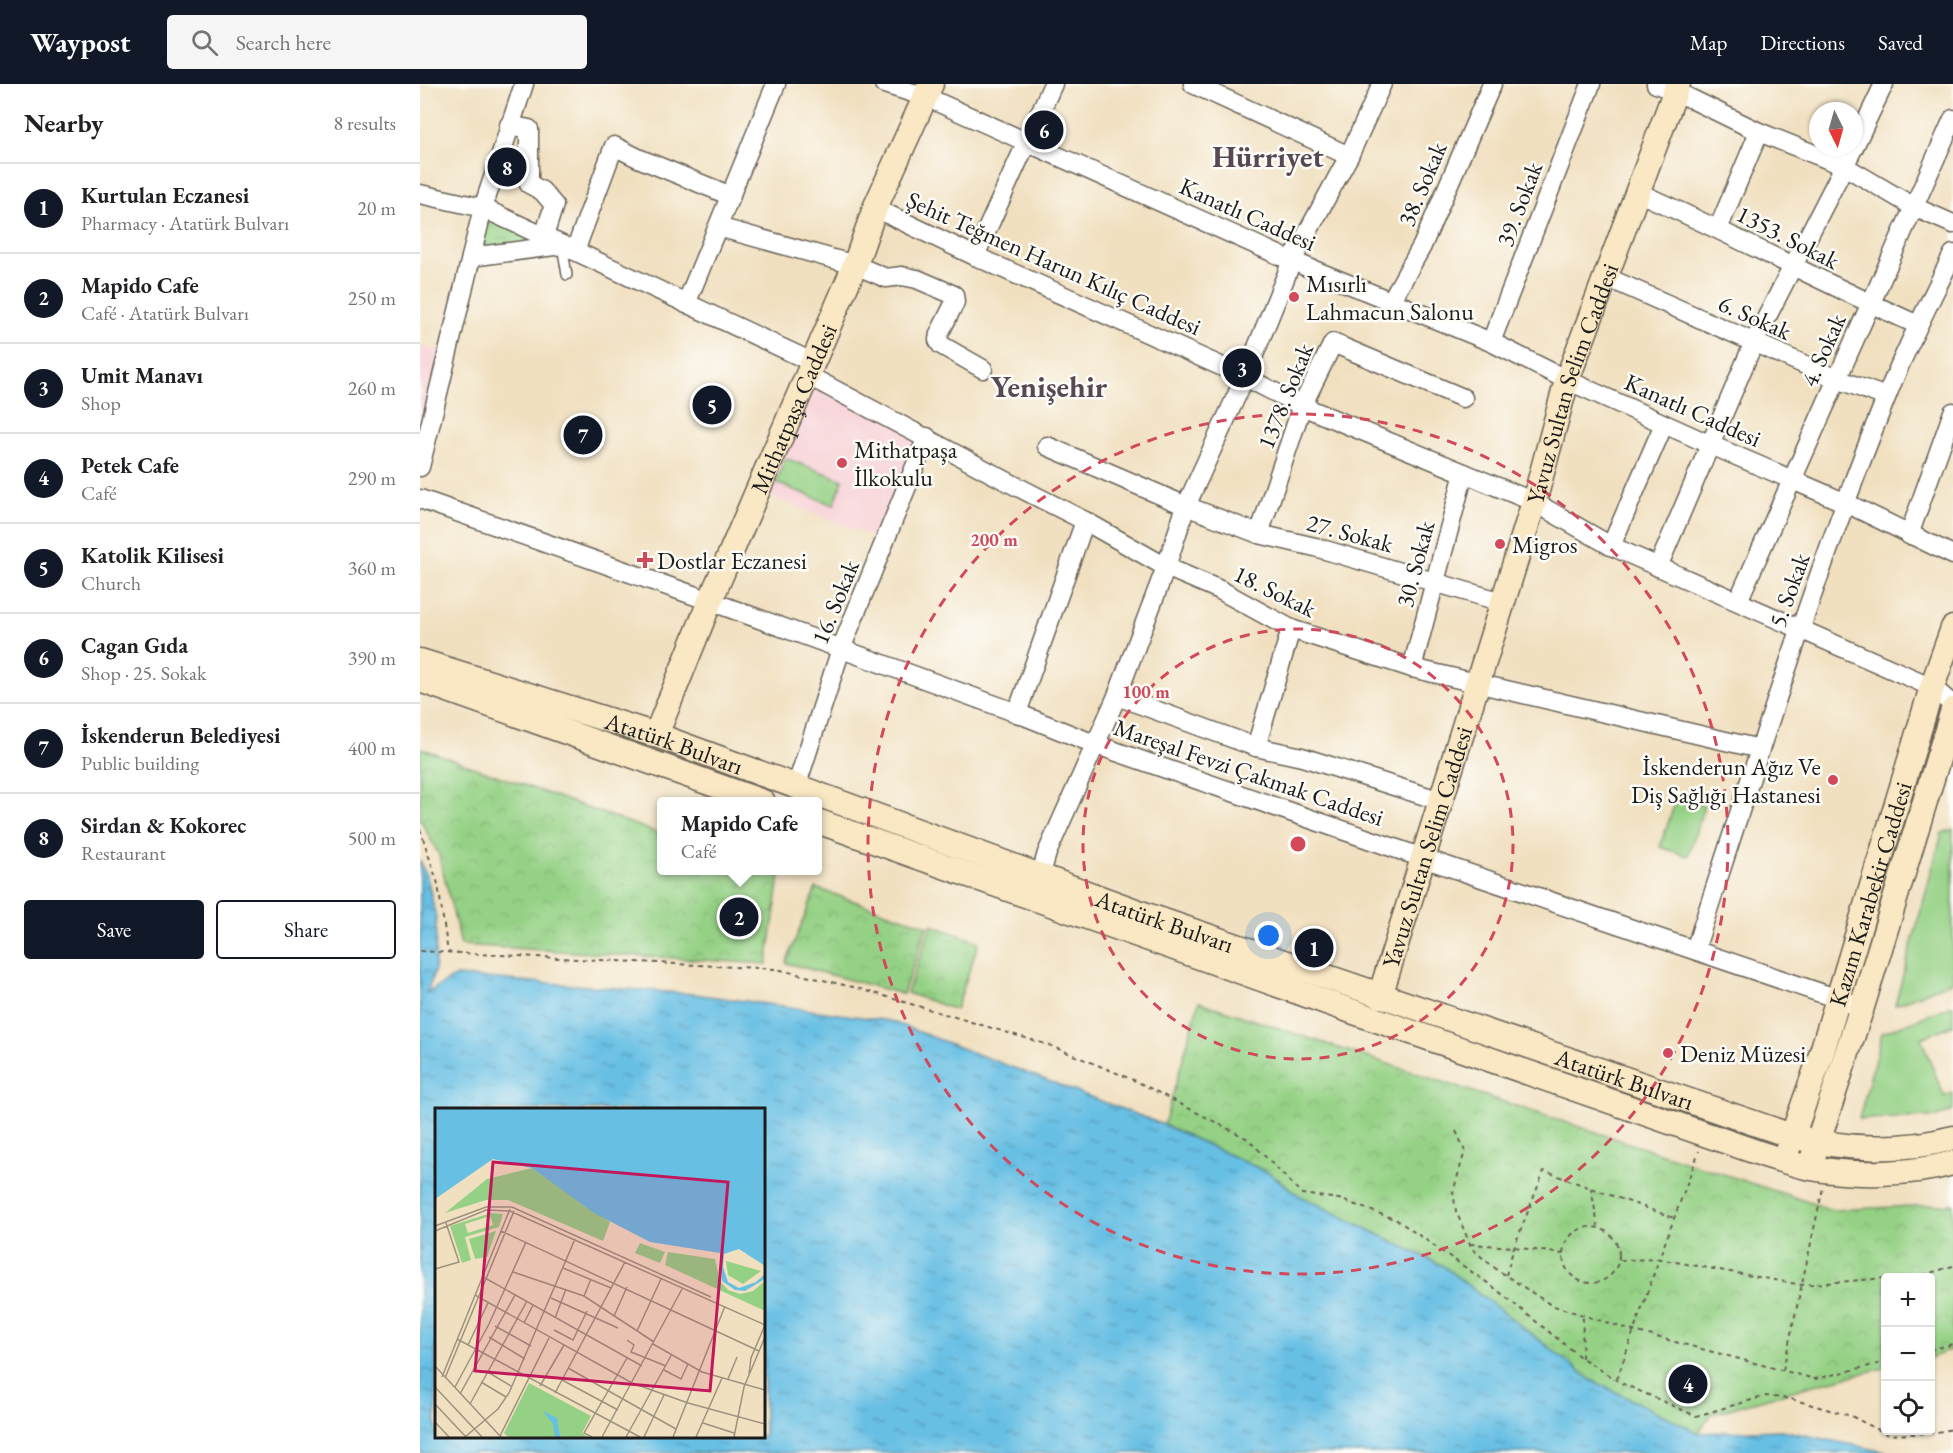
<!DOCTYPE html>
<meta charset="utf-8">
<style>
body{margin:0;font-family:"EB Garamond",serif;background:#f6f6f6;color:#202124}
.controls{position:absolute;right:18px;bottom:18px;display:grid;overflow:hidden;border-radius:6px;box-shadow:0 2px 4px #0004}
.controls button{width:54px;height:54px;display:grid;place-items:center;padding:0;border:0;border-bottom:2px solid #e0e0e0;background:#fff;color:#202124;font:30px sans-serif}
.compass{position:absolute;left:1389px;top:18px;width:54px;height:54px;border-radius:50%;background:#fff;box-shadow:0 2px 4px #0004;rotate:175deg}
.you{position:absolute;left:849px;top:852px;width:21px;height:21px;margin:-15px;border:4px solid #fff;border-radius:50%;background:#1a73e8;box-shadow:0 0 0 9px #1a73e833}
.badge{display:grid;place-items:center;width:39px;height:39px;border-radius:50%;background:#111827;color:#fff;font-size:20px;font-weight:700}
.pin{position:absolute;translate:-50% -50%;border:3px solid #fff;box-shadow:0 2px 6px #0006}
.popup{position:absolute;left:237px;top:713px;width:165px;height:78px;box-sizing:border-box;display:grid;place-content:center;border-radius:6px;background:#fff;filter:drop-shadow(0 2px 4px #0005);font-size:20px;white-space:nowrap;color:#757577}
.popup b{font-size:22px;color:#202124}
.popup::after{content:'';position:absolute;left:50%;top:100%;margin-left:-12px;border:12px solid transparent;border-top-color:#fff}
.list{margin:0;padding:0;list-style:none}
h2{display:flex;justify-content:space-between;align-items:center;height:78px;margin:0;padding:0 24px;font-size:26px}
h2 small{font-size:20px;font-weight:400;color:#757577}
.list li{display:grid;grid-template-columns:39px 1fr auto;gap:18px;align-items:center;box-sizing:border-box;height:90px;padding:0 24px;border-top:2px solid #e0e0e0}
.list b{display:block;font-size:22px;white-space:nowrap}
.list p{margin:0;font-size:20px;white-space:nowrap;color:#757577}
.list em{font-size:20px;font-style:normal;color:#757577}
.actions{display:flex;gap:12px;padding:18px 24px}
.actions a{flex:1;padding:14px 0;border:2px solid #111827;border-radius:6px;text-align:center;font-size:21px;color:#111827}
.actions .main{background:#111827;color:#fff}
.icon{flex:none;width:33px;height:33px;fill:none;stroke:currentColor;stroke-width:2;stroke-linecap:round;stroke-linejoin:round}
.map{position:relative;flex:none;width:1533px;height:1369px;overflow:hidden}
header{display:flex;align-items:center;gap:36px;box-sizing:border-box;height:84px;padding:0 30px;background:#111827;color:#fff}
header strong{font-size:28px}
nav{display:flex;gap:33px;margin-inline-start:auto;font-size:21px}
.search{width:420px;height:54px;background:#f6f6f6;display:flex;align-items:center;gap:15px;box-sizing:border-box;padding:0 21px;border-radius:6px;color:#757577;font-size:22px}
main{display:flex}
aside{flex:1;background:#fff}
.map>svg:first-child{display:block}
.built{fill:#f7cfd5}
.green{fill:#95d185;stroke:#587650;stroke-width:1.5}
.park{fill:url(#park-crowns);stroke:#587650;stroke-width:1.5}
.water{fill:url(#water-ripples);stroke:#426e80;stroke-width:1.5;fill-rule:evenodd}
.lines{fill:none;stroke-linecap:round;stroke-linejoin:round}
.lane-casing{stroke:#676155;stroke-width:12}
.street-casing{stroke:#676155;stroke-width:21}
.secondary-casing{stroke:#676155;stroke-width:27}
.path{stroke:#676155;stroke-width:2;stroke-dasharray:4.5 4.5;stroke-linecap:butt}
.lane{stroke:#fff;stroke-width:9}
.street{stroke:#fff;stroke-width:18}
.secondary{stroke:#fae7c3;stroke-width:24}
.ring{fill:none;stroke:#d1495b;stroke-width:3;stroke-dasharray:10 8}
.poi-dot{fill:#d1495b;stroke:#fdfcf7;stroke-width:2}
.labels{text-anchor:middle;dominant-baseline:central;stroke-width:5;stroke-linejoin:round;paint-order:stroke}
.street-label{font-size:24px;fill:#1c1c1c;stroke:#fdfcf7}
.poi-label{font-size:24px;fill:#1c1c1c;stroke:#fdfcf7;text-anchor:start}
.district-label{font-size:30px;font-weight:bold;fill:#574954;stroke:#fdfcf7}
.inset-road{fill:none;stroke:#9c927e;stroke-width:1.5}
.view{fill:#c2185b;fill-opacity:0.15;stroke:#c2185b;stroke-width:3}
.inset-edge{fill:none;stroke:#1c1c1c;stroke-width:3}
.centre{fill:#d1495b;stroke:#fdfcf7;stroke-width:3}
.ring-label{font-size:18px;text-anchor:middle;font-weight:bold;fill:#d1495b;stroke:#fdfcf7;stroke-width:5;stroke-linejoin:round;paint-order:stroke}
</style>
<header>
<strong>Waypost</strong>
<div class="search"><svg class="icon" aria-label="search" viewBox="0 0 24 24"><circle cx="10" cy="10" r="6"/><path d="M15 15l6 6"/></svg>Search here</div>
<nav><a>Map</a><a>Directions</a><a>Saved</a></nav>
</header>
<main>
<aside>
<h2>Nearby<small>8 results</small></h2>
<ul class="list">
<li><span class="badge">1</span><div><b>Kurtulan Eczanesi</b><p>Pharmacy · Atatürk Bulvarı</p></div><em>20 m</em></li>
<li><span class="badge">2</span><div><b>Mapido Cafe</b><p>Café · Atatürk Bulvarı</p></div><em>250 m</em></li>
<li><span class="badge">3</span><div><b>Umit Manavı</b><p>Shop</p></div><em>260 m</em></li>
<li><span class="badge">4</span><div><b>Petek Cafe</b><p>Café</p></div><em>290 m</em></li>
<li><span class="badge">5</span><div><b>Katolik Kilisesi</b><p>Church</p></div><em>360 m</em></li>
<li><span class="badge">6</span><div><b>Cagan Gıda</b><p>Shop · 25. Sokak</p></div><em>390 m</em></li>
<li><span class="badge">7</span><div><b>İskenderun Belediyesi</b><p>Public building</p></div><em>400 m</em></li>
<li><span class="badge">8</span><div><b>Sirdan &amp; Kokorec</b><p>Restaurant</p></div><em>500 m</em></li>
</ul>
<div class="actions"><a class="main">Save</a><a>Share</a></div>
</aside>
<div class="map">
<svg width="1533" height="1369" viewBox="0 0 1533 1369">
<defs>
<pattern id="park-crowns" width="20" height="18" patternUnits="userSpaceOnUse" patternTransform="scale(1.5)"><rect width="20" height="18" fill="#95d185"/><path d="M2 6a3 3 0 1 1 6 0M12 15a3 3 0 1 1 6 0" fill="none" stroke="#80b372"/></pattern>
<pattern id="water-ripples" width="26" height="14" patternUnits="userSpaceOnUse" patternTransform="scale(1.5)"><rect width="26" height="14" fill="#67bfe4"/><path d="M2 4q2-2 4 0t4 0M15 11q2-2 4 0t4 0" fill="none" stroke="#549ab8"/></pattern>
</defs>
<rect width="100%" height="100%" fill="#fdfcf7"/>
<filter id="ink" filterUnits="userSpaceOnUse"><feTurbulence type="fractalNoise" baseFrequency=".0167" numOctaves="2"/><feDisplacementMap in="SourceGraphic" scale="12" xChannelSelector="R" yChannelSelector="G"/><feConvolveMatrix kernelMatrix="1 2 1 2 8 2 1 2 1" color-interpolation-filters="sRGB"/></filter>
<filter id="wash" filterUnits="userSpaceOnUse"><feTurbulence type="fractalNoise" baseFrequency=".008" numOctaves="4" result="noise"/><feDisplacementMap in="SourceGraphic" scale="24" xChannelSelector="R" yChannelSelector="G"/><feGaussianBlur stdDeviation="1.35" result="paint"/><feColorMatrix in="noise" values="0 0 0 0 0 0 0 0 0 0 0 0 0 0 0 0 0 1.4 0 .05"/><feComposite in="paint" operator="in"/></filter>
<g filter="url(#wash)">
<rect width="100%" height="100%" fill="#f1e0c0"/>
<g class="built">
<path d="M0 262 22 268 6 341 0 338Z"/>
<path d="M387 299 504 351 459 455 340 408Z"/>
</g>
<g class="green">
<path d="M365 374 423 396 414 421 356 399Z"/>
<path d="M1257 713 1284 722 1268 772 1240 763Z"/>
<path d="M1533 745V897L1475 921 1522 749Z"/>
<path d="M1533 921V941L1501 954 1524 1012 1533 1009V1026L1517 1033 1439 1035 1462 949Z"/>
</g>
<g class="park">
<path d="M65 129 129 159 56 169Z"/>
<path d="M0 664 241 750V786H344L360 792 347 880 41 861 19 771 0 735Z"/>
<path d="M396 804 507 842 483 910 366 879Z"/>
<path d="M511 841 559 858 536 926 487 909Z"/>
<path d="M779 918 1413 1126 1533 1120V1265L1511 1274 1510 1194H1466L1465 1284 1394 1301 1291 1330 1279 1349 1171 1296 1023 1182 880 1112 849 1089 744 1041Z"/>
</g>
<path class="water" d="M0 776 8 797 16 834 15 886 7 909 36 892 274 910 470 937 744 1041 849 1089 880 1112 1023 1182 1171 1296 1279 1349 1361 1346 1471 1369H0ZM16 1026H344V1352H16Z"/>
</g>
<g filter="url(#ink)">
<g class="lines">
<defs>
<path id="lane" d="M142 161 147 191"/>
<g id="street">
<path d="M464 0 506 13 872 177 1071 258 1147 296 1291 361 1426 419 1533 471"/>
<path d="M773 0 929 72"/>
<path d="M1236 0 1255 7 1339 48 1424 82 1494 123 1533 140"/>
<path d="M89 41 109 45V100L122 107 134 121 124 152"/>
<path d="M1434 63 1464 0"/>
<path d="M1217 108C1312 150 1403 199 1498 241"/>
<path d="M0 110 63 124 392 278"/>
<path d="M455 124 555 172 825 293 882 322 1114 418 1191 462 1512 603 1533 621"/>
<path d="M298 143 435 181 466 194 482 192 497 195 534 211 535 218 519 250 518 256 521 261 563 285"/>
<path d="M1298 145 1339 48"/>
<path d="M155 167 194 62 218 74 311 112"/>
<path d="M555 172 633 0"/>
<path d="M51 173 142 161"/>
<path d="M1186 193 1417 295 1466 313"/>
<path d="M971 217 1002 162 1072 0"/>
<path d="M266 220 356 0"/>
<path d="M1071 258 1171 0"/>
<path d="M387 291 590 399 665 437 746 483 800 506 871 545 992 584 1340 665"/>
<path d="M627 362 766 422 839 450 895 463 1082 518"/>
<path d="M0 383 63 124 104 0"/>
<path d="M0 415 290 517 597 629 677 661 1003 774 1430 919"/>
<path d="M839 450 882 322 913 259 1043 314"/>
<path d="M1489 451 1533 328"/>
<path d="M1191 462 1244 340"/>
<path d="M1238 483 1334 258 1434 63"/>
<path d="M1318 517 1533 35"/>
<path d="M992 584 1044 389"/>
<path d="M697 612 836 663 882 673 1021 717"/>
<path d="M597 629 665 437"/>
<path d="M836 663 871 545"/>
<path d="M376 703 421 565 507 353"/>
<path d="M620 793 627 769 697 612 746 483 766 422 825 293 872 177 929 72 962 0"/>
<path d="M1275 866C1335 681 1393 495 1466 314 1485 265 1510 218 1533 170"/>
</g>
<g id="secondary">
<path id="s1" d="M0 577 236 651 732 833 1372 1052C1423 1066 1482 1068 1533 1054"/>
<path d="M0 596 343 718"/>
<path id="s2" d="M236 651 290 517 435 181 455 124 511 0"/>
<path d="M397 737 951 934 1342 1070C1358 1075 1374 1081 1391 1084 1434 1092 1490 1091 1533 1079"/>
<path id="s3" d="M960 912 1114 418 1147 296 1258 0"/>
<path id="s4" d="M1367 1067 1401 971 1512 603 1533 544"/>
<path d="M1393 1073 1442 923 1533 626"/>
</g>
</defs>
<use href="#lane" class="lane-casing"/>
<use href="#street" class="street-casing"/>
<use href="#secondary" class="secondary-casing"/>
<g class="path">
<path d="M0 745 18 800 28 869"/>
<path d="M0 867 356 885 437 904 629 961 716 997 828 1055 882 1110 919 1115 977 1136 1072 1202 1159 1272 1199 1298 1276 1332 1346 1312 1371 1315 1431 1332 1469 1351 1512 1349 1533 1345"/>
<path d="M1036 1047 1045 1067 1033 1108 1036 1127 1052 1165 1076 1185 1131 1221 1210 1246 1395 1295 1466 1278"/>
<path d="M1171 1104 1178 1142"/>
<circle cx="1171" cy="1171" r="28"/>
<path d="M1050 1160 1094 1163 1143 1170"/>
<path d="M1200 1176 1239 1175 1279 1067"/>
<path d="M1086 1191 1094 1163 1124 1087 1254 1134"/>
<path d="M1476 1194 1500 1192 1533 1182"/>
<path d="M1510 1266 1533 1260"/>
<path d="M1162 1274 1163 1231"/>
<path d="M1363 1286 1403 1104"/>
<path d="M1197 1295 1239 1175 1382 1201 1466 1194"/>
</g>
<use href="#lane" class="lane"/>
<use href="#street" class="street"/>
<use href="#secondary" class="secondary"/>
</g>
</g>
<g class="ring">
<circle cx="878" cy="760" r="215"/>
<circle cx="878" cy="760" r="430"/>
</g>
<g class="poi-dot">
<circle cx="874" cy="213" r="6"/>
<circle cx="422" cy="379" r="6"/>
<circle cx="1080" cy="460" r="6"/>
<path d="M222 467h6v6h6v6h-6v6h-6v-6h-6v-6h6z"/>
<circle cx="1413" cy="696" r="6"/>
<circle cx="1248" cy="969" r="6"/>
</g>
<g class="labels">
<g class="street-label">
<text transform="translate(1002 100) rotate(-67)">38. Sokak</text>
<text transform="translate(1099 120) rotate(-69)">39. Sokak</text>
<text transform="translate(828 130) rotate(24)">Kanatlı Caddesi</text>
<text transform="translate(1368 153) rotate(27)">1353. Sokak</text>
<text transform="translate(634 179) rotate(24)">Şehit Teğmen Harun Kılıç Caddesi</text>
<text transform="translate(1335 233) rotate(24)">6. Sokak</text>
<text transform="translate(1403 266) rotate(-66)">4. Sokak</text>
<text stroke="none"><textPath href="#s3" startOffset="642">Yavuz Sultan Selim Caddesi</textPath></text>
<text transform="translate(865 312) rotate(-68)">1378. Sokak</text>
<text stroke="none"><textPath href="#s2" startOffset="354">Mithatpaşa Caddesi</textPath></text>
<text transform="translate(1273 326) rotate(24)">Kanatlı Caddesi</text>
<text transform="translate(930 449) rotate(15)">27. Sokak</text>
<text transform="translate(995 480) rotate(-75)">30. Sokak</text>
<text transform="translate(1369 506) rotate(-70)">5. Sokak</text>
<text transform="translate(855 507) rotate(26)">18. Sokak</text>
<text transform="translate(415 518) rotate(-68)">16. Sokak</text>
<text stroke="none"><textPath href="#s1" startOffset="267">Atatürk Bulvarı</textPath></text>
<text transform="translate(829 688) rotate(19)">Mareşal Fevzi Çakmak Caddesi</text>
<text stroke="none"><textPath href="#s3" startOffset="156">Yavuz Sultan Selim Caddesi</textPath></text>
<text stroke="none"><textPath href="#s4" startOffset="270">Kazım Karabekir Caddesi</textPath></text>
<text stroke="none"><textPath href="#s1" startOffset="789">Atatürk Bulvarı</textPath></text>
<text stroke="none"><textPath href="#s1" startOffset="1275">Atatürk Bulvarı</textPath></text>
</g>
<g class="poi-label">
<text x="886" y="199">Mısırlı<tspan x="886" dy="28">Lahmacun Salonu</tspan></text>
<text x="434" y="365">Mithatpaşa<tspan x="434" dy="28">İlkokulu</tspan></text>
<text x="1092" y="460">Migros</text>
<text x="237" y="476">Dostlar Eczanesi</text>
<text x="1401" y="682" text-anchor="end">İskenderun Ağız Ve<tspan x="1401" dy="28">Diş Sağlığı Hastanesi</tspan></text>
<text x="1260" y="969">Deniz Müzesi</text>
</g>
<g class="district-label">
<text x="848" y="72">Hürriyet</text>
<text x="629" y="302">Yenişehir</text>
</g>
</g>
<g transform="translate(15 1024)">
<rect width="330" height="330" fill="#f1e0c0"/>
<path d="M56 105 68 106 64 119 30 129 36 152 27 155 15 118ZM55 108 58 117 33 125 30 116ZM61 123 52 149 40 151 34 131Z" fill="#95d185" fill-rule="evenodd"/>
<path d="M97 60 175 114 168 133 73 92H51L10 105 52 71ZM205 135 230 144 225 155 200 145ZM233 144 280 151 285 173 293 182 305 186 318 183 330 173V203L230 157ZM291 153 326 163 308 176 293 167ZM94 275 156 308 147 325 153 329H73L69 325Z" fill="#95d185"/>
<path d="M0 1H330V158L304 141 289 146 288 159 293 174 304 180 321 174 330 166V171L310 183 300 182 287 173 285 145 215 134 159 105 97 60 58 51 0 91ZM108 303 122 310 125 329H120L118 316Z" fill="#67bfe4"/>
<path class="inset-road" d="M0 118 51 99H77L276 189M0 123 51 102 75 103 330 217 316 250 314 266M66 123 324 243M128 160 176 180M0 161 24 154 11 115M78 164 149 188 219 234M50 170 207 258M40 187 197 275 253 295 330 316M149 188 156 171M116 190 183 220M179 208 192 179M120 210 131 181M89 215 98 197M60 218 96 238M119 222 138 232 152 203M202 223 226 171M54 229 90 251M22 231 205 329M192 232 199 237 196 244 231 258M218 236 267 264 330 282M33 237 53 195M0 258 66 329M133 260 241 321M229 262 246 271 253 256M51 263 76 278M7 269 75 101M10 270 79 103M293 271 302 249M127 272 183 302M46 274 71 289M105 278 129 237M0 279 47 329M20 279 54 216 91 134M120 285 190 154M25 286 80 187M0 296 31 329M35 296 92 193M0 314 14 329M268 315 299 325M65 328 114 230M30 329 63 301 74 285 140 131M157 329 149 325 192 250M167 329 247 181M191 329 237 246M209 329 229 287M238 329 290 198M261 329 287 270M299 329 309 279 330 229"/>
<path class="view" d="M58 54 293 74 275 283 40 263Z"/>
<rect width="330" height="330" class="inset-edge"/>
</g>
<circle cx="878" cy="760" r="9" class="centre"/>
<g class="ring-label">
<text x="574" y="462">200 m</text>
<text x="726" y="614">100 m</text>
</g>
</svg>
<div class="controls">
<button>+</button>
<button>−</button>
<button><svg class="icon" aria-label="locate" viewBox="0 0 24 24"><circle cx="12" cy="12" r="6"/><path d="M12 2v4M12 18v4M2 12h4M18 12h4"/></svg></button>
</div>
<svg class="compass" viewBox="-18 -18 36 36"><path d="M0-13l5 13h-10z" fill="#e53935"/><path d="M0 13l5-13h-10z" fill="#757577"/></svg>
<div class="you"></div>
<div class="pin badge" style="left:894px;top:864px">1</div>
<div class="pin badge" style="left:319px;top:833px">2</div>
<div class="popup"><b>Mapido Cafe</b>Café</div>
<div class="pin badge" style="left:822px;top:284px">3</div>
<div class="pin badge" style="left:1268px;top:1300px">4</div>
<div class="pin badge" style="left:292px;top:321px">5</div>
<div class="pin badge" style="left:624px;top:46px">6</div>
<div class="pin badge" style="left:163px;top:351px">7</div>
<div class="pin badge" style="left:87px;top:83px">8</div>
</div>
</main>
